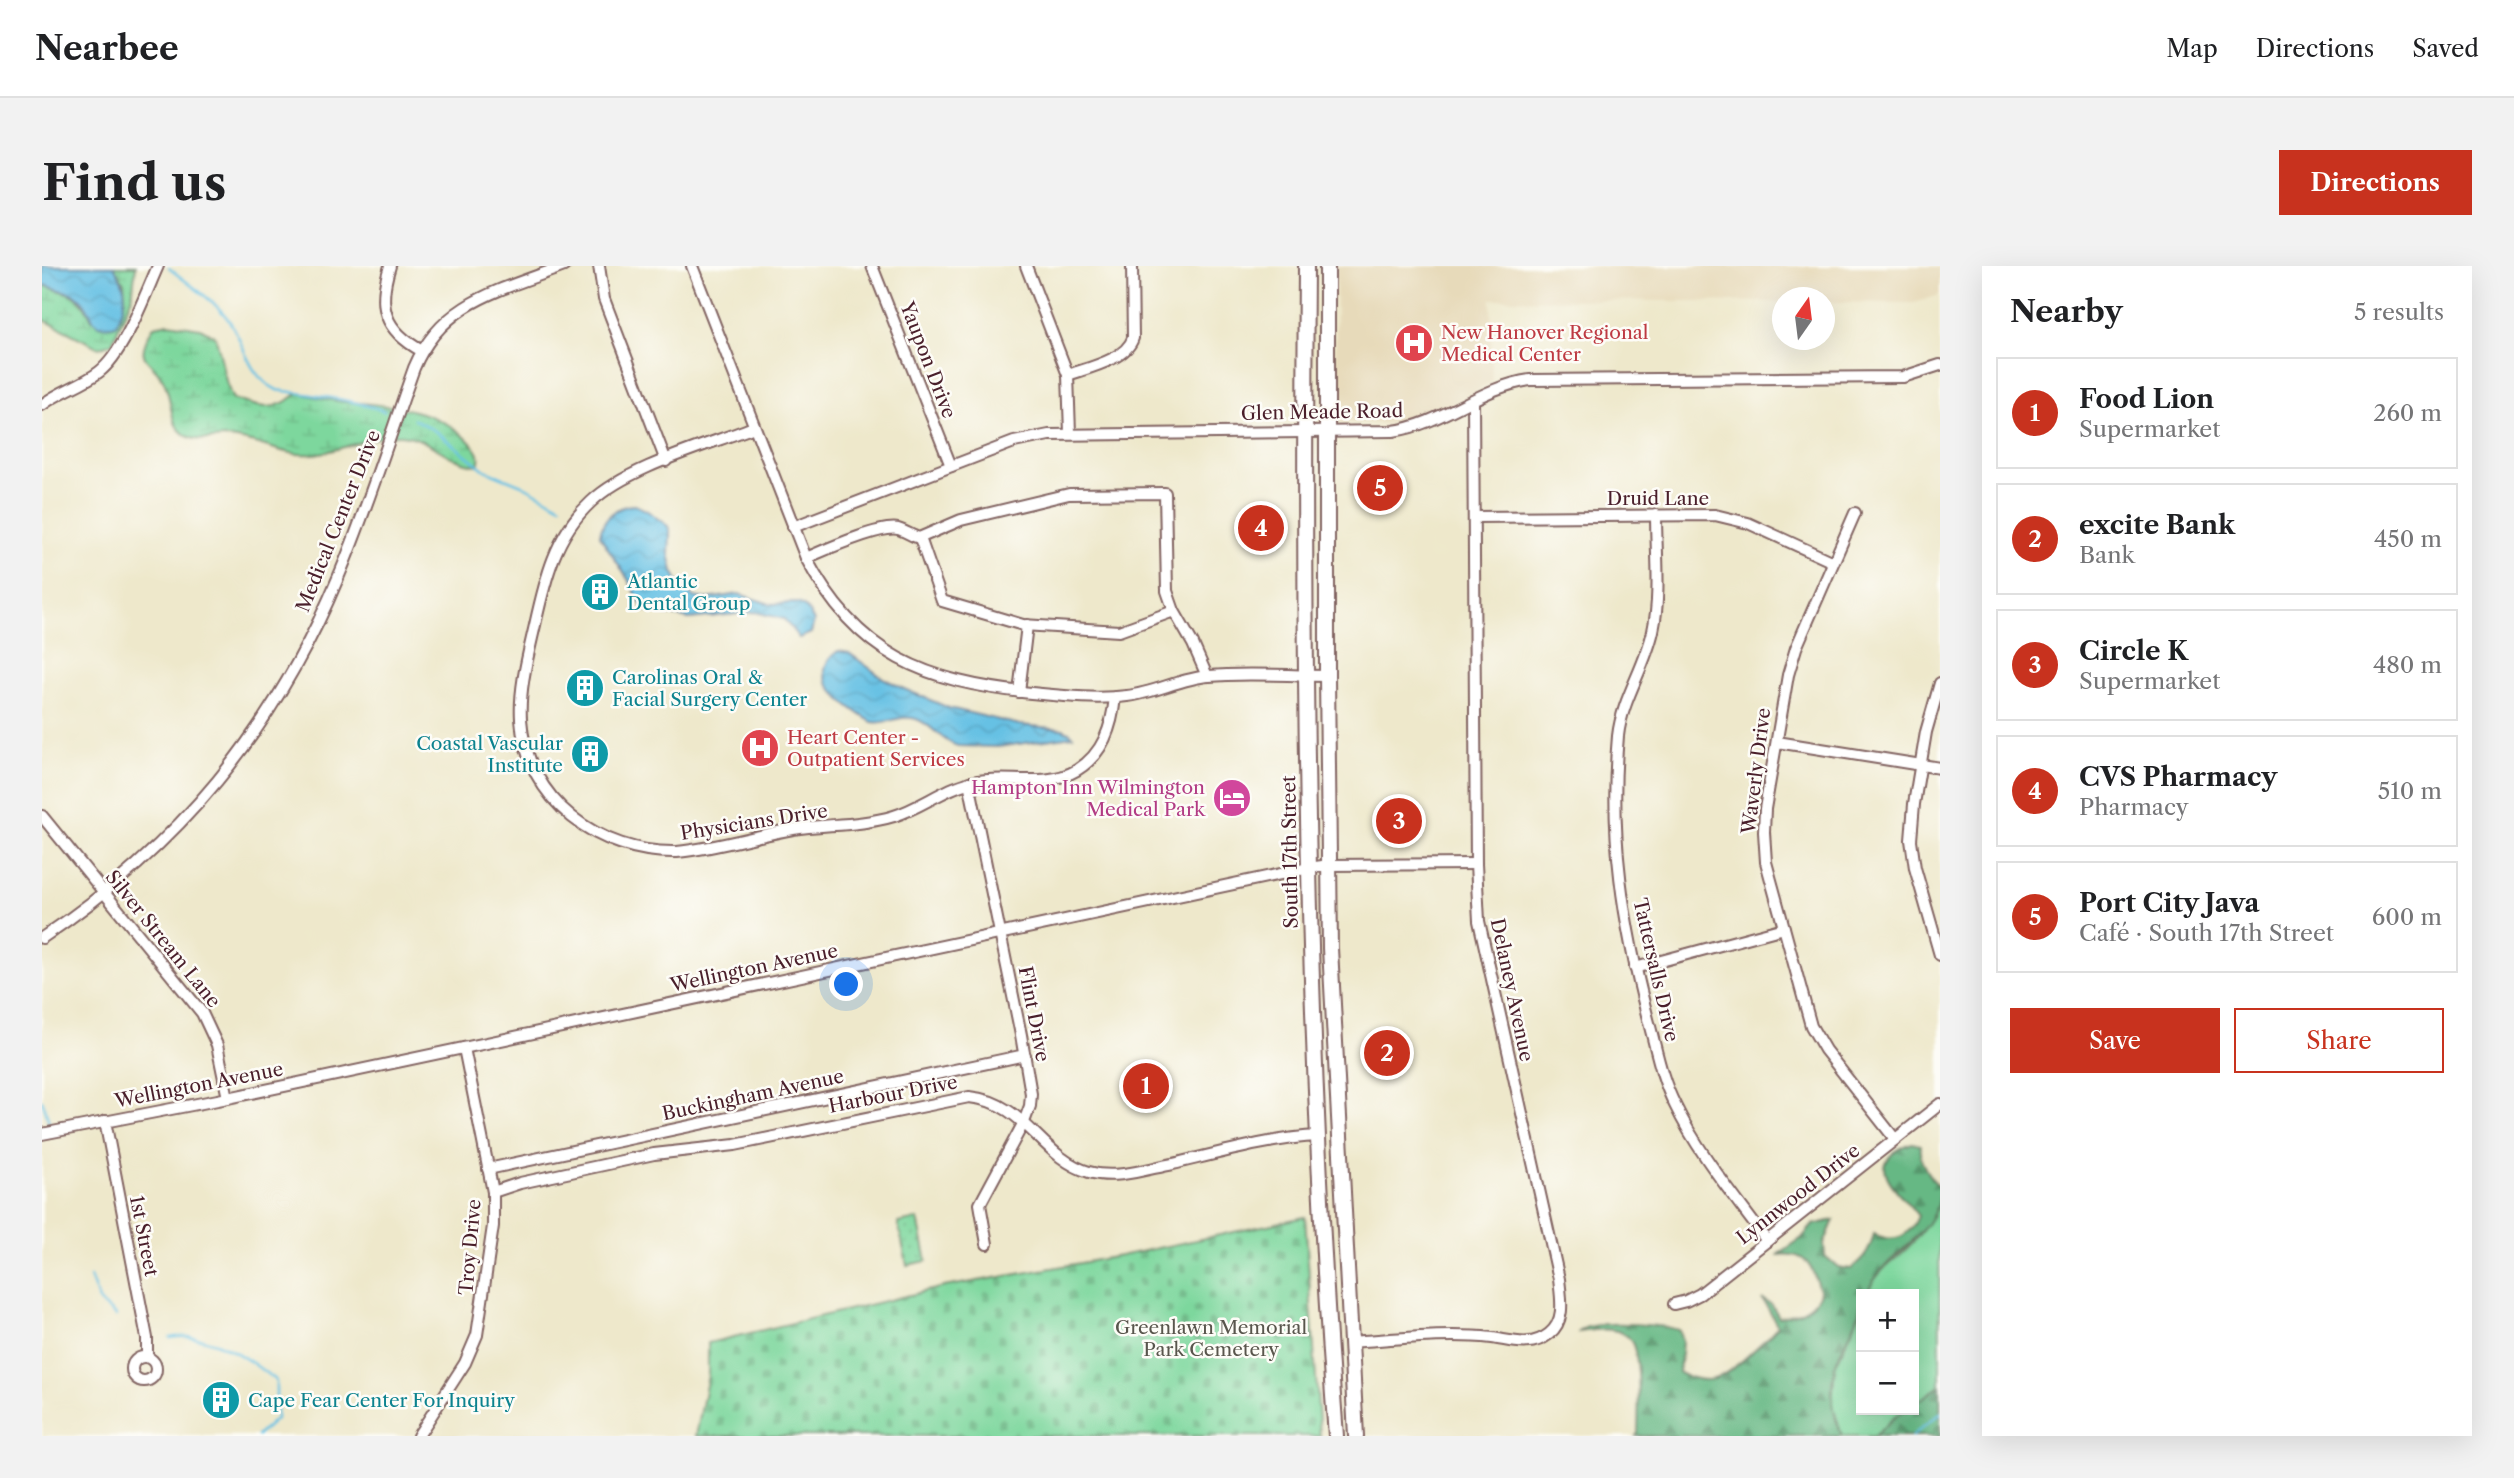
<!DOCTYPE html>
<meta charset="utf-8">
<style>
body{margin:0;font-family:"Libre Caslon Text",serif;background:#f2f2f2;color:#202124}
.controls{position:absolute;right:21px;bottom:21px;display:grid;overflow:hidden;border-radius:0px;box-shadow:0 7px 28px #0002}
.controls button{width:63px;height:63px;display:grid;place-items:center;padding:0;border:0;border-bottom:2px solid #e0e0e0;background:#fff;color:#202124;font:35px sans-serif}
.compass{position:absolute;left:1730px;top:21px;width:63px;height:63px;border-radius:50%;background:#fff;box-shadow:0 7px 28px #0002;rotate:14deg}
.you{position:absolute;left:805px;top:719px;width:24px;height:24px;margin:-18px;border:5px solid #fff;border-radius:50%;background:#1a73e8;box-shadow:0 0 0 10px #1a73e833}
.badge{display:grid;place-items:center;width:46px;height:46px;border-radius:50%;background:#c8321e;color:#fff;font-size:23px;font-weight:700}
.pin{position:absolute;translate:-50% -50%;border:4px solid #fff;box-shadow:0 2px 7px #0006}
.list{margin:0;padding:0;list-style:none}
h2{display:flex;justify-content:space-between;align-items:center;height:91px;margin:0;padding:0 28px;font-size:30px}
h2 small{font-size:23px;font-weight:400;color:#757577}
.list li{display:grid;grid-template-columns:46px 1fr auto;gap:21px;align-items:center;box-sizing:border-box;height:112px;margin:0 14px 14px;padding:0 14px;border:2px solid #e0e0e0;border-radius:0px}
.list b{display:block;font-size:26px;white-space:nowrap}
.list p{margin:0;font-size:23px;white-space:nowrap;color:#757577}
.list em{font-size:23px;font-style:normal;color:#757577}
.actions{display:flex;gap:14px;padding:21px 28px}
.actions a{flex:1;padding:16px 0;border:2px solid #c8321e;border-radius:0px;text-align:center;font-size:24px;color:#c8321e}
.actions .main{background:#c8321e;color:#fff}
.map{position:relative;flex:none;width:1898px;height:1170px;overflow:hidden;border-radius:0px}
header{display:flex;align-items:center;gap:42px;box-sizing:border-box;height:98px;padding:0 35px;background:#fff;border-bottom:2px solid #e0e0e0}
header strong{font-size:33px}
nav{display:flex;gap:38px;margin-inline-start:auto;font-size:24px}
.intro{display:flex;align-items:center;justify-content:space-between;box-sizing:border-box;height:168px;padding:0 42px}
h1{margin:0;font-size:49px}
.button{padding:18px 32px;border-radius:0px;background:#c8321e;color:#fff;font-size:24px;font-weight:700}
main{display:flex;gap:42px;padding:0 42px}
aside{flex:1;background:#fff;border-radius:0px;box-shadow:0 7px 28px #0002}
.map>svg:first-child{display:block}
.built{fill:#e7daba}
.grass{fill:#7dd79d;stroke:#647b64;stroke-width:2}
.forest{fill:url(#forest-firs);stroke:#586c58;stroke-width:2}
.wetland{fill:url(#wetland-marsh);stroke:#647b64;stroke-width:2}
.cemetery{fill:url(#cemetery-stones);stroke:#647b64;stroke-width:2}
.park{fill:url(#park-dots);stroke:#647b64;stroke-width:2}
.water{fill:url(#water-waves);stroke:#587088;stroke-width:2}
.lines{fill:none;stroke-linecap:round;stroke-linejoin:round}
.stream{stroke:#66c1e4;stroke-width:2.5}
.minor-casing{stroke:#836563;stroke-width:14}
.major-casing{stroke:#836563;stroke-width:18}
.minor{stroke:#fff;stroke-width:10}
.major{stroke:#fff;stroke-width:14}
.labels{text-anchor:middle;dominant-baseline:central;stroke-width:5;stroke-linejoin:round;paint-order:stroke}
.health-label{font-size:19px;fill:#be3a42;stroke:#fdfcf7;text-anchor:start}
.street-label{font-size:19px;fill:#4a1f2b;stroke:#fdfcf7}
.culture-label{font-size:19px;fill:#0d838f;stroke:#fdfcf7;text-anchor:start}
.hotel-label{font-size:19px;fill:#b23c85;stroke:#fdfcf7;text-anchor:end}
.park-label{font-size:19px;fill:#59564d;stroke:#fdfcf7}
</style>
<header>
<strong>Nearbee</strong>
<nav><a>Map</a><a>Directions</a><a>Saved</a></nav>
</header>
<div class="intro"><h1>Find us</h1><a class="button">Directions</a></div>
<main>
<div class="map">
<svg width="1898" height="1170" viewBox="0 0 1898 1170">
<defs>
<pattern id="forest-firs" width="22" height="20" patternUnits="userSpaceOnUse" patternTransform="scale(1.75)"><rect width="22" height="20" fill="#66b884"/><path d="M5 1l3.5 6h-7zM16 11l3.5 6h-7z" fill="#56956c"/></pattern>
<pattern id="wetland-marsh" width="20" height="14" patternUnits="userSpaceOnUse" patternTransform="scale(1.75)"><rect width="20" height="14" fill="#7dd79d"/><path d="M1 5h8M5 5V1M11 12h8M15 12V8" fill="none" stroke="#6eb887"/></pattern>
<pattern id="cemetery-stones" width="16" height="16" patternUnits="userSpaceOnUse" patternTransform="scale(1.75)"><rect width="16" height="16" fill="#7dd79d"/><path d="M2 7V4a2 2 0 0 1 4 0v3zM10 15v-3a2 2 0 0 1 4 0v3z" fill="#6eb887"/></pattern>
<pattern id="park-dots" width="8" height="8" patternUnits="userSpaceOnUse" patternTransform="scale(1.75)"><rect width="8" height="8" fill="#7dd79d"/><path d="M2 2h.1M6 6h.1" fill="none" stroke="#6eb887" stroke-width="1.8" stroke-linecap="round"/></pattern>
<pattern id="water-waves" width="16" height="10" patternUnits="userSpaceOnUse" patternTransform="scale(1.75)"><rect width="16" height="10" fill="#66c1e4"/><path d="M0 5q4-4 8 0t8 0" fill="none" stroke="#5aa5c4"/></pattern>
</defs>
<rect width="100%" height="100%" fill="#fdfcf7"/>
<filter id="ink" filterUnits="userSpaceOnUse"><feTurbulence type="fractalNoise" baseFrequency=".0143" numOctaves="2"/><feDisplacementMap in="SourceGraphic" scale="14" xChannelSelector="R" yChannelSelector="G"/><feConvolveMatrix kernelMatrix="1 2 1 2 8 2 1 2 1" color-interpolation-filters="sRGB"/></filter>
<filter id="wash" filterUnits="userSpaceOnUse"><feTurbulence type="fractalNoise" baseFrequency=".00686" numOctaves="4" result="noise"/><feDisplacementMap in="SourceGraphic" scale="28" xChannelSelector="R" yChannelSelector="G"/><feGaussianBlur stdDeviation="1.57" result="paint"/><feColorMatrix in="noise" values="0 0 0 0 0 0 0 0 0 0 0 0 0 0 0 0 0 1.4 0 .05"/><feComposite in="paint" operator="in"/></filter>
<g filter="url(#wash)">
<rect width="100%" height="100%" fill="#eee8cb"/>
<path class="built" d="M1294 0H1898V29L1872 37 1783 36V32H1741L1740 36 1449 33 1450 116 1394 148 1382 152 1342 158 1301 156 1296 153 1294 146Z"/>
<g class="grass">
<path d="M1897 932 1898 1120 1872 1138V1028H1825C1833 1004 1856 994 1872 975 1883 963 1891 948 1897 932Z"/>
<path d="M1819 1044V1144H1864L1833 1170H1800L1790 1137 1793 1100Z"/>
</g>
<g class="forest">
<path d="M1870 877 1878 879C1876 893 1886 912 1898 920 1898 972 1839 987 1825 1028H1819C1819 1061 1801 1073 1793 1100 1787 1122 1791 1150 1800 1170H1594L1596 1167C1596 1147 1601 1082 1585 1070 1573 1060 1551 1064 1537 1066 1549 1052 1619 1059 1637 1064L1640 1076 1637 1107C1648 1112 1663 1117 1675 1112 1696 1102 1721 1076 1736 1060L1720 1033 1730 1039 1737 1051C1754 1049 1771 1043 1778 1027 1770 1001 1766 985 1735 989L1760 972 1771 959 1792 954 1782 978 1783 990 1796 1001 1809 1003C1823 993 1828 984 1832 968 1852 978 1868 971 1876 950 1857 923 1816 898 1870 877Z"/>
<path d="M1898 1120V1170H1833C1844 1159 1855 1144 1872 1144V1138Z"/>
</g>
<g class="wetland">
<path d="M72 0H94L90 31 70 77 57 82 0 53V18C28 31 36 23 50 54L83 31 82 17Z"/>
<path d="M127 57 158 62 173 70C181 92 180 113 191 133 218 142 233 147 256 127 271 130 288 135 303 136 347 139 396 142 428 176 435 184 440 188 436 199 407 198 387 170 358 169 328 168 300 186 270 188 241 191 214 173 186 172 168 172 150 179 137 163 128 153 129 131 123 118 111 90 88 99 112 60Z"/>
</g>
<path class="cemetery" d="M1263 951 1278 1170H654L666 1109V1077L902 1021 1078 990Z"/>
<path class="park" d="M876 953 885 995 865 999 856 957Z"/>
<g class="water">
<path d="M0 0H72C86 23 86 34 74 59 44 68 52 38 33 29 22 24 11 23 0 18Z"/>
<path d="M593 239 604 244 626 260 628 267 627 288 631 305 638 319 651 331 665 333 697 328 728 338 757 337 764 342 772 355 769 367 757 372 742 353 713 346 647 353 602 344 586 313 558 270C559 252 576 239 593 239Z"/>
<path d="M796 385 807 387 841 412 862 423 907 442 978 459 1021 463 1029 467 1031 470 956 481 916 480C900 476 890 458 874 453 859 448 845 459 830 456 807 442 760 410 796 385Z"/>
</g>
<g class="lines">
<g class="stream">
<path d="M127 2C146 18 171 33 186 53 204 78 204 109 235 124 270 129 309 133 342 145"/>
<path d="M372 153 395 166 443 204 480 219 519 240"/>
<path d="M0 834 7 856"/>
<path d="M48 1011 58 1037 74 1050"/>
<path d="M128 1072C167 1065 205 1091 234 1115V1153L215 1170"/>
<path d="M1870 1170 1898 1147"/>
</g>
</g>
</g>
<g filter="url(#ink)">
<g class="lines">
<defs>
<g id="minor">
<path d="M348 0C335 41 342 64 380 85"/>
<path d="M557 0 562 33 624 195"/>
<path d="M650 0 764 292C815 390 884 416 989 427 1020 430 1054 434 1085 430 1113 427 1139 412 1167 410 1206 406 1246 410 1285 410"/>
<path d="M830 0 909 200"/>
<path d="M984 0 1026 109 1028 167"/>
<path d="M1026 109C1045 102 1084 94 1091 72L1090 0"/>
<path d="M0 139C18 125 40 119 57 106 82 87 103 29 116 0"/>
<path d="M712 161C663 180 586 201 549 236 513 269 503 314 493 359 486 390 477 422 479 453 484 535 558 588 635 586 675 582 712 570 751 563 784 558 819 560 852 550 879 542 902 522 930 516 964 508 1003 523 1035 504 1061 488 1070 461 1073 431"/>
<path d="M1813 247 1754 382 1746 409 1723 543 1722 566 1724 596 1769 760 1783 784 1853 873"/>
<path d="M1614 249C1614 287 1619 328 1611 365 1603 402 1580 433 1576 470 1567 570 1581 657 1606 753 1614 782 1619 812 1633 839 1656 887 1693 931 1725 975"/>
<path d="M1432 251 1673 249 1706 257 1791 296"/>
<path d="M751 261 972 176 1007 169 1351 165C1401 158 1438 121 1488 114L1861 111 1898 99"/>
<path d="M878 272 900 335 981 359 1077 365 1132 345"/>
<path d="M764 292C783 284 838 259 856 263 863 265 870 270 877 272L919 254 1027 228 1123 227 1125 325 1132 345 1151 378 1165 410"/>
<path d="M1898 417 1884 466 1872 538 1869 574 1873 602 1898 689"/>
<path d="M977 426 985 359"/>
<path d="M1735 476 1898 502"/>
<path d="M927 516 979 769 989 828 988 840 982 856 938 938 945 978"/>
<path d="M0 550 160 747 175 779 186 832"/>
<path d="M0 672C137 580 232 465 296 312 325 244 347 172 372 102 400 35 460 24 522 0"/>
<path d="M1593 702 1742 662"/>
<path d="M63 855 105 1072V1091"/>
<path d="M0 868 186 832 1267 602 1287 599 1434 598"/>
<path d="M446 903 983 789"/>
<path d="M451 926 478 917 612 888 693 879 927 831C984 836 998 891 1047 906 1074 914 1104 903 1131 898 1177 887 1230 872 1277 870"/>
<path d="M1632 1038 1644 1035 1658 1028 1898 838"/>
<path d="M1309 1076C1356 1073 1403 1067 1450 1072 1471 1075 1489 1082 1507 1068 1524 1055 1519 1032 1517 1013L1437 655 1434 598 1431 134"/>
<circle cx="102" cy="1103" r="12"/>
<path d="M376 1170 423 1097 435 1069 451 960V926L422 782"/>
</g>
<g id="major">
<path d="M1264 0C1261 390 1264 781 1294 1170"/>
<path d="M1285 0V410L1288 682 1314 1170"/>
</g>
</defs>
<use href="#minor" class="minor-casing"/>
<use href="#major" class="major-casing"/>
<use href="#minor" class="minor"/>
<use href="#major" class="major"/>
</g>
</g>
<defs>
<symbol id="hospital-disc" viewBox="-11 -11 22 22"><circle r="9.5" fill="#e0444e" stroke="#fdfcf7"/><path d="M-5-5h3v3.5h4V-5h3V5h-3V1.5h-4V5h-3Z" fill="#fff"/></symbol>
<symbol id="building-disc" viewBox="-11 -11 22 22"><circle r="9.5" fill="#0f9aa8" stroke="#fdfcf7"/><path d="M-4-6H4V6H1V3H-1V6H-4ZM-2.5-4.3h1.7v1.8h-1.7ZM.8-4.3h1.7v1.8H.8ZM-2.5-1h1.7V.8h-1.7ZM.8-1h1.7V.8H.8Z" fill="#fff"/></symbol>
<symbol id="hotel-disc" viewBox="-11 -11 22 22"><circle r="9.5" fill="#d1479c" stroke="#fdfcf7"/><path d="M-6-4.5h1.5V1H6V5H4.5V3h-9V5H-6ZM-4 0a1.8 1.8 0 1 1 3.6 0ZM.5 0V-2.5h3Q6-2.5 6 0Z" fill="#fff"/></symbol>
</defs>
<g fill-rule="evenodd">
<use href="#hospital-disc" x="1350" y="55" width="44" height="44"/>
<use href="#building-disc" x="536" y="304" width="44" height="44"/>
<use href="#building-disc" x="521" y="400" width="44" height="44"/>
<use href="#hospital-disc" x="696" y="460" width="44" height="44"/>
<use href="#building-disc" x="526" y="466" width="44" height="44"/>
<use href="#hotel-disc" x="1168" y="510" width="44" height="44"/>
<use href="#building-disc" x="157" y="1112" width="44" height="44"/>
</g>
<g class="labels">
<g class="health-label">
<text x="1399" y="66">New Hanover Regional<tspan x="1399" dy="22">Medical Center</tspan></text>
<text x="745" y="471">Heart Center -<tspan x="745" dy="22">Outpatient Services</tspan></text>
</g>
<g class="street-label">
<text transform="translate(886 94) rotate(69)">Yaupon Drive</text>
<text transform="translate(1280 146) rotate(-1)">Glen Meade Road</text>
<text x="1616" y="232">Druid Lane</text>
<text transform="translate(296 255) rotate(-68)">Medical Center Drive</text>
<text transform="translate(1714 505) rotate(-83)">Waverly Drive</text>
<text transform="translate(712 556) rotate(-9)">Physicians Drive</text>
<text transform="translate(1248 586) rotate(-91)">South 17th Street</text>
<text transform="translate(121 673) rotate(51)">Silver Stream Lane</text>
<text transform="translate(712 702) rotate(-12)">Wellington Avenue</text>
<text transform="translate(1614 704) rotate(77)">Tattersalls Drive</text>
<text transform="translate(1470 724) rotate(78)">Delaney Avenue</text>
<text transform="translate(992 748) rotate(79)">Flint Drive</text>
<text transform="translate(157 819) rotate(-11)">Wellington Avenue</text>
<text transform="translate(851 828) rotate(-11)">Harbour Drive</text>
<text transform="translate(711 829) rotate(-12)">Buckingham Avenue</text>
<text transform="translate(1756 928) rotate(-38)">Lynnwood Drive</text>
<text transform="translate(102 970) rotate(79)">1st Street</text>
<text transform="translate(428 981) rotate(-85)">Troy Drive</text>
</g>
<g class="culture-label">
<text x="585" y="315">Atlantic<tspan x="585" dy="22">Dental Group</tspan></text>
<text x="570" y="411">Carolinas Oral &amp;<tspan x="570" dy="22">Facial Surgery Center</tspan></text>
<text x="521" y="477" text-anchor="end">Coastal Vascular<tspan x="521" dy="22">Institute</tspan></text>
<text x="206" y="1134">Cape Fear Center For Inquiry</text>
</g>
<g class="hotel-label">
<text x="1163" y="521">Hampton Inn Wilmington<tspan x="1163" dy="22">Medical Park</tspan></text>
</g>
<g class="park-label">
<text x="1169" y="1061">Greenlawn Memorial<tspan x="1169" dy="22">Park Cemetery</tspan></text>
</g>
</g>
</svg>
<div class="controls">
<button>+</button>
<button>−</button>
</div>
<svg class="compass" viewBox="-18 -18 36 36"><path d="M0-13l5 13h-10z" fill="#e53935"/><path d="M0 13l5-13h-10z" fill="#757577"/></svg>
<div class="you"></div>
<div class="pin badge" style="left:1104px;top:820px">1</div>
<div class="pin badge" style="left:1345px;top:787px">2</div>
<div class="pin badge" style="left:1357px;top:555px">3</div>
<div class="pin badge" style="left:1219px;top:262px">4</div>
<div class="pin badge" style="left:1338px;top:222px">5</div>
</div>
<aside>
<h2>Nearby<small>5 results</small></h2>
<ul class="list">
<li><span class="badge">1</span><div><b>Food Lion</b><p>Supermarket</p></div><em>260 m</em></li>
<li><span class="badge">2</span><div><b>excite Bank</b><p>Bank</p></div><em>450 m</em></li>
<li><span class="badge">3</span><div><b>Circle K</b><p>Supermarket</p></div><em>480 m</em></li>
<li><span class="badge">4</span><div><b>CVS Pharmacy</b><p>Pharmacy</p></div><em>510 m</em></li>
<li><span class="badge">5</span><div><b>Port City Java</b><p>Café · South 17th Street</p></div><em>600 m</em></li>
</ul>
<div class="actions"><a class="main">Save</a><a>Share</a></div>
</aside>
</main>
